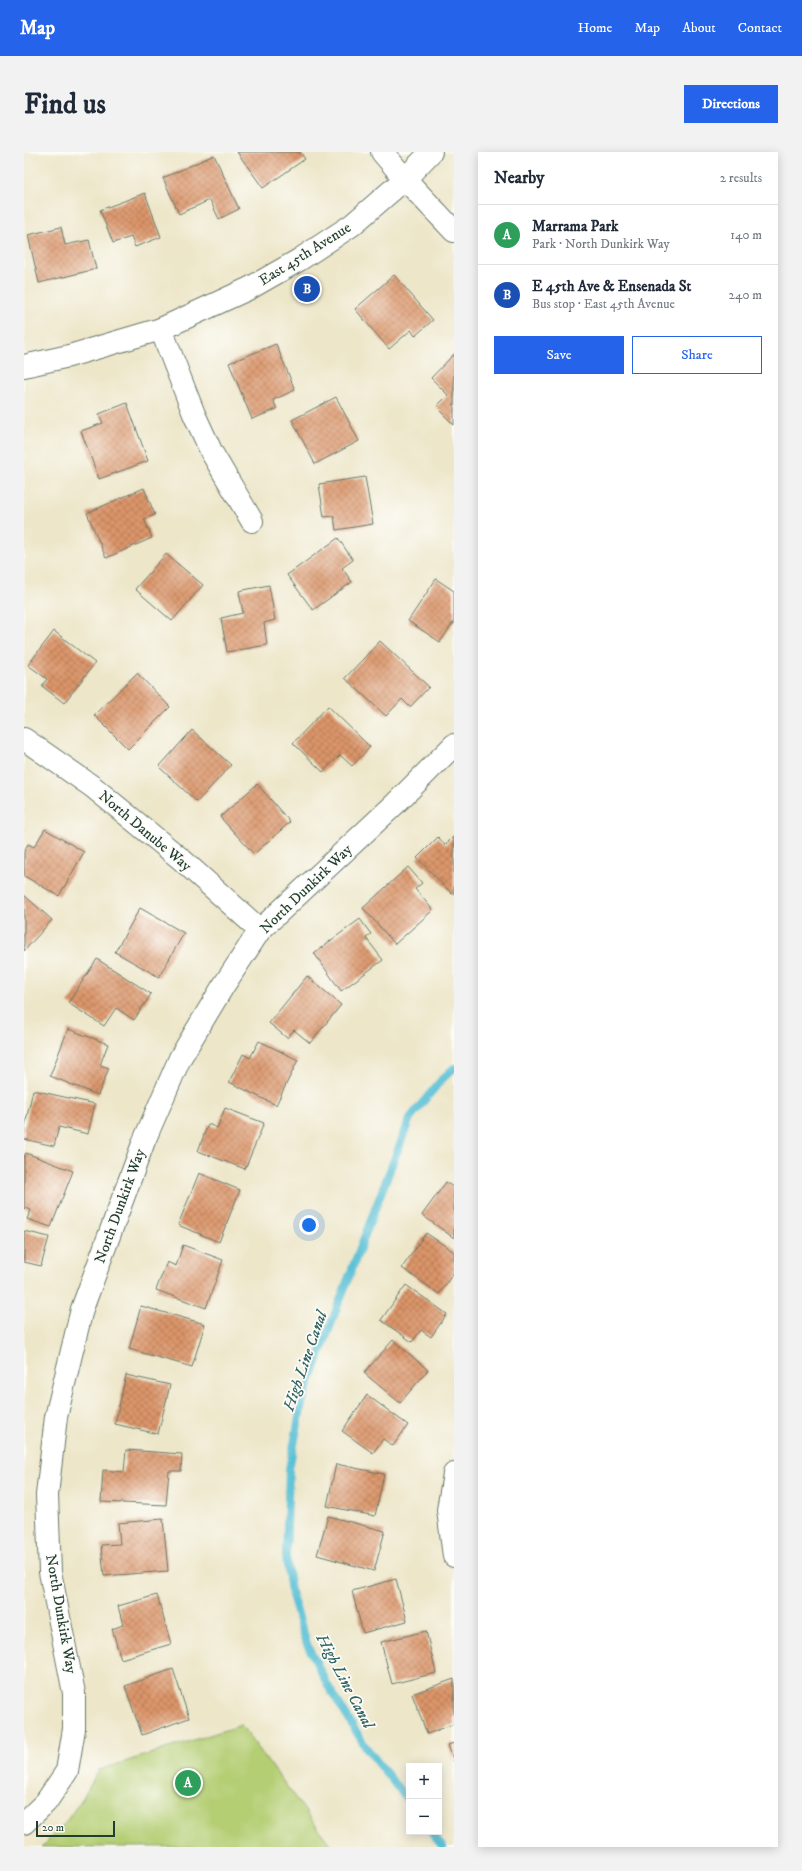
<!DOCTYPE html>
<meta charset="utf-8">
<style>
body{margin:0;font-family:"IM FELL DW Pica",serif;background:#f2f2f3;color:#1f2937}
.controls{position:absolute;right:12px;bottom:12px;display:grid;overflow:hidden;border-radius:0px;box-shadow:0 2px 10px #0003}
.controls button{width:36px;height:36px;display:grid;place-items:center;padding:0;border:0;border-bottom:1px solid #e0e1e3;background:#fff;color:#1f2937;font:20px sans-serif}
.scale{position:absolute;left:12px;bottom:10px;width:79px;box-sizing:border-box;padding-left:4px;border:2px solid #1f3d34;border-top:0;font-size:11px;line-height:14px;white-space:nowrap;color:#1f3d34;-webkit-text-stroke:3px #fdfcf7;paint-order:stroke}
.you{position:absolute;left:285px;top:1073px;width:14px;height:14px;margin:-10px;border:3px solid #fff;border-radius:50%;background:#1a73e8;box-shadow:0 0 0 6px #1a73e833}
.badge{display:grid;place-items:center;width:26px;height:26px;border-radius:50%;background:#2563eb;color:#fff;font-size:13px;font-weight:700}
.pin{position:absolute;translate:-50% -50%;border:2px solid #fff;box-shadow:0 1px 4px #0006}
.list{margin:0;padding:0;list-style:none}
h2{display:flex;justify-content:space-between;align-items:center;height:52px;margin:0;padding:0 16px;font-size:17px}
h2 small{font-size:13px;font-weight:400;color:#747a83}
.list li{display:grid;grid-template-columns:26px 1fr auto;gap:12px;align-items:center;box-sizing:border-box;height:60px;padding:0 16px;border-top:1px solid #e0e1e3}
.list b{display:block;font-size:15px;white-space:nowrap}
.list p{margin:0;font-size:13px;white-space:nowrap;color:#747a83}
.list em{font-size:13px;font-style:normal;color:#747a83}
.actions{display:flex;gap:8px;padding:12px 16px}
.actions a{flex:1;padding:9px 0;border:1px solid #2563eb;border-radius:0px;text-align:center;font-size:14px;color:#2563eb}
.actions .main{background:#2563eb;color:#fff}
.map{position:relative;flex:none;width:430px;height:1695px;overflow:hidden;border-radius:0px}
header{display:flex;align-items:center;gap:24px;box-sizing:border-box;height:56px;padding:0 20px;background:#2563eb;color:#fff}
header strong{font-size:19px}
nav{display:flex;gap:22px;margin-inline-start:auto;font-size:14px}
.intro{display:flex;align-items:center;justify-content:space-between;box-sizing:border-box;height:96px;padding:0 24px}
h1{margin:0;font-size:28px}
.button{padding:10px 18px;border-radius:0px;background:#2563eb;color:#fff;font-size:14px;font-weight:700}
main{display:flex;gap:24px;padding:0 24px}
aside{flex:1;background:#fff;border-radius:0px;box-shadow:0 2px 10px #0003}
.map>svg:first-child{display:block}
.green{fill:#b4ce73;stroke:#6a8654}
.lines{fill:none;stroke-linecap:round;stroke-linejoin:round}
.stream{stroke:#58c0d5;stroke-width:8}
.building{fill:url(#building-cross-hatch)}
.minor-casing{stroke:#677868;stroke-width:24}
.tertiary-casing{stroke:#677868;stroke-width:24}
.minor{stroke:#fff;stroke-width:22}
.tertiary{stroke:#fff;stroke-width:22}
.labels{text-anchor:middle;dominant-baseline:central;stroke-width:3.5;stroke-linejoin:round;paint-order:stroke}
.street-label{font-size:15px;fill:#1f3d34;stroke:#fdfcf7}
.water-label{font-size:16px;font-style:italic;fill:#306464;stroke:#fdfcf7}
</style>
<header>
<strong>Map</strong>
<nav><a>Home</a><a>Map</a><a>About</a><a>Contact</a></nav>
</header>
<div class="intro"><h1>Find us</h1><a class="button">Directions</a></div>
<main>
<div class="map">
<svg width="430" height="1695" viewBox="0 0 430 1695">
<defs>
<pattern id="building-cross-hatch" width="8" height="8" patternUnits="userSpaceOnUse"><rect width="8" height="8" fill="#db9469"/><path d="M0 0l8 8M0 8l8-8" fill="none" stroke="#b17a57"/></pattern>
</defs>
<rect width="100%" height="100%" fill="#fdfcf7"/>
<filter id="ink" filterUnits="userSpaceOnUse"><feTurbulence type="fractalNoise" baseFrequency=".025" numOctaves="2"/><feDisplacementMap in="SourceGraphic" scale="8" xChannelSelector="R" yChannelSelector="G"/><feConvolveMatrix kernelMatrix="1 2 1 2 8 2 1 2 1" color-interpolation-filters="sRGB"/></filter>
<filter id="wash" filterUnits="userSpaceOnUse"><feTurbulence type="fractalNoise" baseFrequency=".012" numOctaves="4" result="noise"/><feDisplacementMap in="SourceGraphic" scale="16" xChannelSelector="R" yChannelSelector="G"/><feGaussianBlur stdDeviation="0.9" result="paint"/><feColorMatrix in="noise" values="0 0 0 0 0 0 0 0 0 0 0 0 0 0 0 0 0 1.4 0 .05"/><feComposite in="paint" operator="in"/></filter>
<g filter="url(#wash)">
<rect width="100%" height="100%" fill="#ede6c9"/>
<path class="green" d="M217 1573 308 1695H17L41 1671 60 1644 75 1618Z"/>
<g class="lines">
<g class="stream">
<path d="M385 1650 341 1594 303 1532 283 1492 267 1440 262 1405 265 1317 278 1252 311 1161 386 966 418 927 430 916"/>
<path d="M407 1680 419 1695"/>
</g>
</g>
<g id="blocks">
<g class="building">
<path d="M213 0H276L281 7 239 36Z"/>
<path d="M190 3 215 57 195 67 186 48 155 62 139 26Z"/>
<path d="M121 41 137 85 111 95 107 85 89 91 76 58Z"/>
<path d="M37 75 41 93 65 88 72 117 15 131 4 83Z"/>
<path d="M370 123 409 168 391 184 387 178 365 197 331 157Z"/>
<path d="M252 192 271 238 249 248 253 257 228 267 205 211Z"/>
<path d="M430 202V273L412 255 424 243 407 226Z"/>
<path d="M312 245 335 289 291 312 268 268Z"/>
<path d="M103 251 124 309 75 327 57 279 79 271 75 262Z"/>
<path d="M341 325 349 372 312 378 310 364 300 365 295 332Z"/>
<path d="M120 336 131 363 120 367 128 386 82 406 63 361Z"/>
<path d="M314 386 329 408 318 416 328 430 289 458 263 423Z"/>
<path d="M142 402 179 433 148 469 111 437Z"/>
<path d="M412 427 430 439V472L429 471 416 490 384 469Z"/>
<path d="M245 433 251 468 240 471 243 493 203 500 197 466 219 461 215 439Z"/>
<path d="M30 479 71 511 40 551 18 534 23 527 4 513Z"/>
<path d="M356 489 405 535 386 555 378 547 362 564 321 526Z"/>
<path d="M113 521 146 555 104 597 70 563Z"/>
<path d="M304 554 346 595 328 614 316 603 299 620 269 591Z"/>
<path d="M168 578 207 613 173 650 135 615Z"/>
<path d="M233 632 266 670 230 702 196 665Z"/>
<path d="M21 677 60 700 35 744 0 724V700L4 692 10 695Z"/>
<path d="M430 684V741L428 742 393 706 414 685 421 693Z"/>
<path d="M384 715 398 731 391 737 409 758 371 792 339 756Z"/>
<path d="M0 743 28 768 0 799Z"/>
<path d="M116 756 160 781 135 825 91 800Z"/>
<path d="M336 767 347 782 342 786 359 808 317 839 290 801Z"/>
<path d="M73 807 127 842 110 868 92 856 80 874 44 851Z"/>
<path d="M283 824 317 853 286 891 270 878 263 886 245 871Z"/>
<path d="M44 877 84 892 76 913 85 916 74 943 26 924Z"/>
<path d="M235 889 274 908 252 953 205 930 219 902 226 906Z"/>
<path d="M9 938 71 952 64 982 35 975 30 994 0 987V978Z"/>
<path d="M201 956 240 971 221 1017 174 999 184 972 193 976Z"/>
<path d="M2 1001 49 1019 27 1075 3 1067 7 1058 0 1056V1005Z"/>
<path d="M175 1021 216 1038 195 1090 154 1073Z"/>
<path d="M422 1030 430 1036V1086L398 1063Z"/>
<path d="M0 1079 25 1085 17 1114 0 1110Z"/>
<path d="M402 1081 430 1100V1120L415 1142 378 1116Z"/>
<path d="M159 1093 199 1108 182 1156 132 1138 143 1110 152 1114Z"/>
<path d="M382 1133 423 1162 407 1185 397 1178 388 1190 357 1168Z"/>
<path d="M117 1154 181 1172 168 1215 105 1197Z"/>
<path d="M369 1188 404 1218 376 1251 340 1221Z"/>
<path d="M102 1223 146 1233 134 1282 91 1272Z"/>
<path d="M343 1243 384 1273 369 1294 359 1287 349 1301 318 1279Z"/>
<path d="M102 1298 158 1302 157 1319H145L142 1353 77 1350 79 1318 100 1320Z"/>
<path d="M312 1312 360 1322 351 1364 303 1354Z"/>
<path d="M304 1364 361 1379 350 1419 293 1403Z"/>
<path d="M139 1367 144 1419 80 1424 77 1393 96 1392 94 1371Z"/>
<path d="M372 1427 383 1469 339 1481 328 1439Z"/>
<path d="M133 1443 147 1492 97 1507 88 1477 99 1473 94 1454Z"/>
<path d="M402 1479 412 1521 368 1532 357 1490Z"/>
<path d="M149 1517 165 1566 118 1583 101 1534Z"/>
<path d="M430 1527V1572L403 1582 388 1542Z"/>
<path d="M430 1591V1610L424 1593Z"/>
</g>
</g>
</g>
<g filter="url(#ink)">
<use href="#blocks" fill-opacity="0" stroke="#677868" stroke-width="1"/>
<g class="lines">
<defs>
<g id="minor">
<path d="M358 0 381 27"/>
<path d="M137 177 170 262 188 301 228 369"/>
<path d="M0 587 69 635 158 708 236 778"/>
<path d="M430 1322 424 1358 430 1404"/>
<path d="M0 1671 22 1650 43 1619 50 1577V1541L26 1420 23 1343 32 1265 58 1157 120 989 156 906 198 836 236 778 371 652 430 593"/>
</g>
<g id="tertiary">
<path d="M381 27 430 79"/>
<path d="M0 214 45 204 137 177 226 136 275 108 328 73 381 27 407 0"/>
</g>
</defs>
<use href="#minor" class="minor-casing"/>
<use href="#tertiary" class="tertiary-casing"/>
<use href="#minor" class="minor"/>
<use href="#tertiary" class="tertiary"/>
</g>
</g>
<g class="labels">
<g class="street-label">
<text transform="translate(281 102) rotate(-32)">East 45th Avenue</text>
<text transform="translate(121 679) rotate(40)">North Danube Way</text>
<text transform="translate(282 737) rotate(-44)">North Dunkirk Way</text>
<text transform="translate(96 1054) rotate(-70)">North Dunkirk Way</text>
<text transform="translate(37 1462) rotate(80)">North Dunkirk Way</text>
</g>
<g class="water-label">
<text transform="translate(281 1209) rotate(-71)">High Line Canal</text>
<text transform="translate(321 1529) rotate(62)">High Line Canal</text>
</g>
</g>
</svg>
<div class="controls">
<button>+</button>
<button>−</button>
</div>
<div class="scale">20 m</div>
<div class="you"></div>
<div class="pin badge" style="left:164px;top:1631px;background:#2e9e5b">A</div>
<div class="pin badge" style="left:283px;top:137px;background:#1a4fb4">B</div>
</div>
<aside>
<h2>Nearby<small>2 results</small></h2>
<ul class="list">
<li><span class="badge" style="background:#2e9e5b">A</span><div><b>Marrama Park</b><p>Park · North Dunkirk Way</p></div><em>140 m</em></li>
<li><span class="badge" style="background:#1a4fb4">B</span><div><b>E 45th Ave &amp; Ensenada St</b><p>Bus stop · East 45th Avenue</p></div><em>240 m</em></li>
</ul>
<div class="actions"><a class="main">Save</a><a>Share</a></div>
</aside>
</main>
